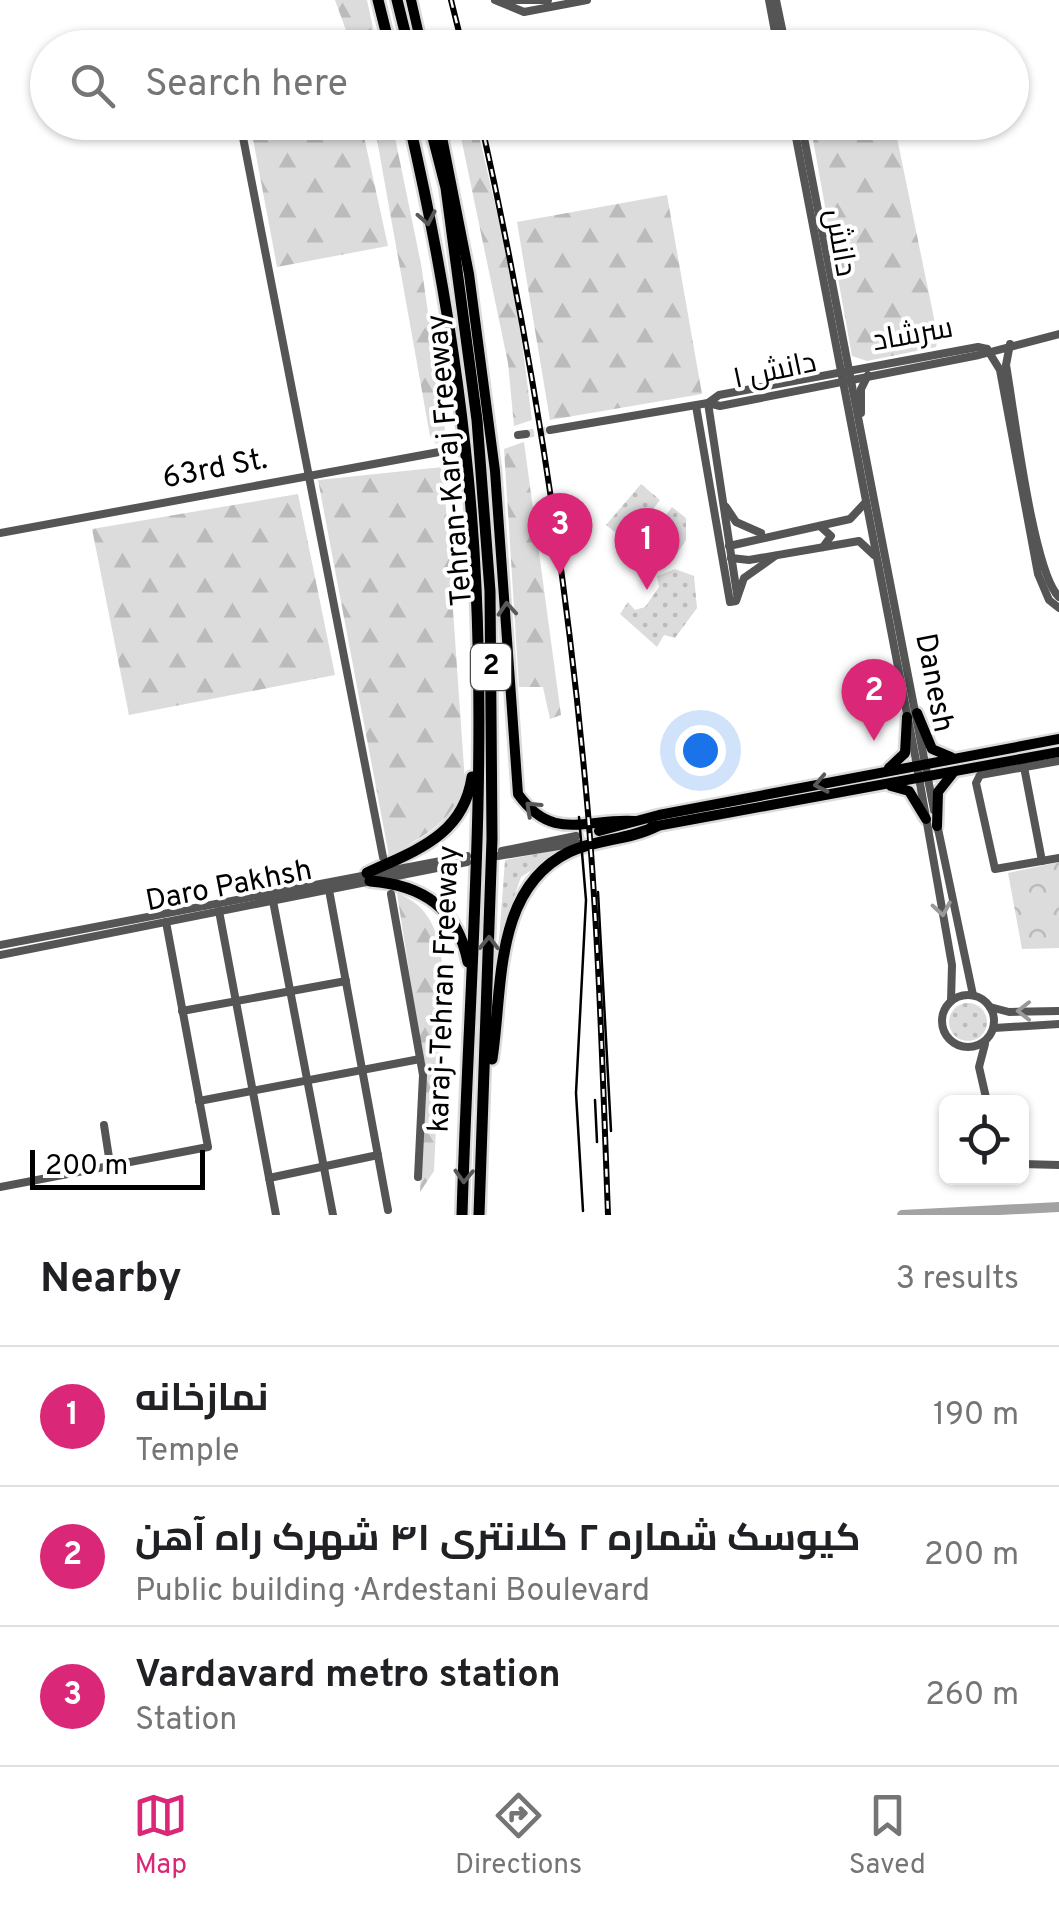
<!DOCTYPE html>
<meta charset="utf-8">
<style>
body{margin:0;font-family:Overpass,Cairo,sans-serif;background:#f2f2f2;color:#202124}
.controls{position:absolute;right:30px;bottom:30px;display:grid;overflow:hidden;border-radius:15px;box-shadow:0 2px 8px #0004}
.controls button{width:90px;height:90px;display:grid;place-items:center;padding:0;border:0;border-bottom:2px solid #e0e0e0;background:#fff;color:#202124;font:50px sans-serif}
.scale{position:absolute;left:30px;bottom:25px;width:175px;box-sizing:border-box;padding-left:10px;border:5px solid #000;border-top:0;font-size:28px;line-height:35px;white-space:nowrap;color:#000;-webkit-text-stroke:8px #fff;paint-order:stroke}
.you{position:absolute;left:700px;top:750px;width:35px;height:35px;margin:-25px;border:8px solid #fff;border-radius:50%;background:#1a73e8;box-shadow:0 0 0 15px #1a73e833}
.badge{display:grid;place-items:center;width:65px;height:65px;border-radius:50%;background:#db2777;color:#fff;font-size:32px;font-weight:700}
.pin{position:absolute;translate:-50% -82px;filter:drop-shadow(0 2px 5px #0008)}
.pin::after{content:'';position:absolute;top:52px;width:35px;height:30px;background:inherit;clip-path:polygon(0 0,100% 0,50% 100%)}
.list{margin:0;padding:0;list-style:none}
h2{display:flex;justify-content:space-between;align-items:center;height:130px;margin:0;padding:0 40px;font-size:42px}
h2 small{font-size:32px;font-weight:400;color:#757577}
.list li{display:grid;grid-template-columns:65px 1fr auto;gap:30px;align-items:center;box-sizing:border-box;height:140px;padding:0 40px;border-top:2px solid #e0e0e0}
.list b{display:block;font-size:38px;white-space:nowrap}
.list p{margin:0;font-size:32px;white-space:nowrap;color:#757577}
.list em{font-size:32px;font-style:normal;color:#757577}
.icon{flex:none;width:55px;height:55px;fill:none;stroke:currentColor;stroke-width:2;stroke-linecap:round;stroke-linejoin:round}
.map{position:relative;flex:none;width:1059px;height:1215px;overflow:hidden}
.search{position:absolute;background:#fff;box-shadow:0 2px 8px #0004;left:30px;right:30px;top:30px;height:110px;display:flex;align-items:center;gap:25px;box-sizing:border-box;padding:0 35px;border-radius:55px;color:#757577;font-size:38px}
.sheet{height:550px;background:#fff}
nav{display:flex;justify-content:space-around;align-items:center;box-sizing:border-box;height:140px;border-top:2px solid #e0e0e0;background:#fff;font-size:28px;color:#757577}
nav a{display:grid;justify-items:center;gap:5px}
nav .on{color:#db2777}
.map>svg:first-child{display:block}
.grass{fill:url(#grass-dots)}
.forest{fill:url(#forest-firs)}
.park{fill:url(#park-crowns)}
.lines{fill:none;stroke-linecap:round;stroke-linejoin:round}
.river{stroke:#a3a3a3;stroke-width:10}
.minor-tunnel{stroke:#d9d9d9;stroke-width:8;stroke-dasharray:8 4;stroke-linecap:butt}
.major-casing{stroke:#dbdbdb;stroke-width:15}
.highway-casing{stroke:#dbdbdb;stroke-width:16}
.minor{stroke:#555;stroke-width:8}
.major{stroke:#000;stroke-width:10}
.highway{stroke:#000;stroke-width:11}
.tram{stroke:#000;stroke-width:2.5}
.rail-casing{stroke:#000;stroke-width:6}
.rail{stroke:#fff;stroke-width:2.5;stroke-dasharray:8;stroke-linecap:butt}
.oneway{stroke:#595959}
.oneway2{stroke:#999}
.labels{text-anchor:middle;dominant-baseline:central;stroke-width:8;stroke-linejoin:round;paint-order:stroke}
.shield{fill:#fff;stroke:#4c4c4c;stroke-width:2.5}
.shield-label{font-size:28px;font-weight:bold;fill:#000}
.street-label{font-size:30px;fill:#000;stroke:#fff}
</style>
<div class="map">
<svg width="1059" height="1215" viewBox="0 0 1059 1215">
<defs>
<pattern id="grass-dots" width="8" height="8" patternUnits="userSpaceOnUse" patternTransform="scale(2.5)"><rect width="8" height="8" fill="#dcdcdc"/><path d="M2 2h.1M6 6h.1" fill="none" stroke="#bbb" stroke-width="1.8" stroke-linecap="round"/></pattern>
<pattern id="forest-firs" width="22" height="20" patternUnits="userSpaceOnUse" patternTransform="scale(2.5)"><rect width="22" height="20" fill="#dcdcdc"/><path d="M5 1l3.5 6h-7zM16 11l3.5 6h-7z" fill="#bbb"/></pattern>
<pattern id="park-crowns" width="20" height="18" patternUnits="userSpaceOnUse" patternTransform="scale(2.5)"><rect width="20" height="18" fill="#dcdcdc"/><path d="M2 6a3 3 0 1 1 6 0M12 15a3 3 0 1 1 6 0" fill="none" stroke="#bbb"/></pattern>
</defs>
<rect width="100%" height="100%" fill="#fff"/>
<g class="grass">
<path d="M641 484 660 500 650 513 662 520 672 507 686 518V540L676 555C647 559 629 543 606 525Z"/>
<path d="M675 569 694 576 697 608 675 638 664 635 657 647 620 614 628 602 635 610 645 607 659 587 657 576Z"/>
<path d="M566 848 521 877 499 941 505 860Z"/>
<circle cx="968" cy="1022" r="19"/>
</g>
<g class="forest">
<path d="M335 0H367L377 47H352Z"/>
<path d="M250 123H361L388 246 277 267Z"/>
<path d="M374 123H392L421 264 446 437 436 444 430 436Z"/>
<path d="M458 123H476L515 289 532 420 514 426 508 363Z"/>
<path d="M810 123H894L938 338 936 347 867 361 852 356Z"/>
<path d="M667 195 702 394 550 420 517 222Z"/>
<path d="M524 442 561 715 550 719 543 687H519L504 449Z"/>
<path d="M443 467 465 782C454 823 424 835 389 856L318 480Z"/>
<path d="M298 494 335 675 129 715 92 529Z"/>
<path d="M397 893C433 907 440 937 443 973L434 1171 420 1192 425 1075Z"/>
</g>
<path class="park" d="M1059 862V948L1022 949 1008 873Z"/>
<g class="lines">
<path class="river" d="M902 1215 1059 1207"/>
<g class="minor-tunnel">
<path d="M526 434 550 430"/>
<path d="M576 836 599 831"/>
</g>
<defs>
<g id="major">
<path d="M411 0 422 48"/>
<path d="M439 122 469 274 495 471 518 794C553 843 585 818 634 821"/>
<path d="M917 713 932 749 951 757"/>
<path d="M889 768 905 753 907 717"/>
<path d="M891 786 909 791 926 819"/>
<path d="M937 826 938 792 953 773"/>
<path d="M651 827 1059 752"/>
<path d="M599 831 659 815 1059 739"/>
</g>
<g id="highway">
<path d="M378 0 390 48"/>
<path d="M397 0 409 48"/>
<path d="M409 122C444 273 469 432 476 587 486 796 468 1006 462 1215"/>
<path d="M429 122 446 188 477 420 490 591 492 839 479 1215"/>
<path d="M367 873C416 850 463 836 472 777"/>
<path d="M370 881C423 885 457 908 468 962"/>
<path d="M492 1059C503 988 493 889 569 852 597 839 629 840 657 826"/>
</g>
</defs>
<use href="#major" class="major-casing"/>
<use href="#highway" class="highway-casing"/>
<g class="minor">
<path d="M495 0 524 12 587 0"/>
<path d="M510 0H548"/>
<path d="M769 0 778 48"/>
<path d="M776 0 786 48"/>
<path d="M240 122 383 857"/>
<path d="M793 122 915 755 952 965 951 1001"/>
<path d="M801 122 934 810"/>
<path d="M1010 344 1006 365C1014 410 1033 572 1059 597"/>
<path d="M987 349 1000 370 1038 574 1049 600 1059 608"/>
<path d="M696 406 730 602 736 601 744 578 775 556"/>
<path d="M861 413V389L868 375"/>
<path d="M550 430 708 403 720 406 979 355 1059 334"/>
<path d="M518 435 526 434"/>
<path d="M726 507 736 522 761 533"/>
<path d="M820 526 831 536 823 547"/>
<path d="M0 533 439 452"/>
<path d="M729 546 850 519 864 504"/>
<path d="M731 558 749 560 859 541 874 555"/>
<path d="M737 594 708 403 719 395 978 347 987 349"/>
<path d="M1059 761 980 775 976 783 995 869 1059 858"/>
<path d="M1024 767 1042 861"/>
<path d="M937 824 973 995"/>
<path d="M502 851 576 836"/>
<path d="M498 856 577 843"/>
<path d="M329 890 388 1210"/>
<path d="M391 894 423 1075 418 1177"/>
<path d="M273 901 333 1215"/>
<path d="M219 911 276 1215"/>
<path d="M0 945 467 856"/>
<path d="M0 955 467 862"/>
<circle cx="968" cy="1021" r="26"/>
<path d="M990 1007 1009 1012 1059 1011"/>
<path d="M182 1011 346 981"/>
<path d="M994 1028 1059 1024"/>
<path d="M985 1044 979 1067 987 1102"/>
<path d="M199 1101 420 1059"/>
<path d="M104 1125 110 1164"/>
<path d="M1022 1164 1059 1165"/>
<path d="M269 1178 378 1155"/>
<path d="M0 1187 208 1147 166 922"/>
</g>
<use href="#major" class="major"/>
<use href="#highway" class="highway"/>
<g class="tram">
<path d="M579 817 586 900 576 1093 583 1211"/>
<path d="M598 892 611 1131"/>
<path d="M595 1100 597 1142"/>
</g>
<defs>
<g id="rail">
<path d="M451 0 463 48"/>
<path d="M481 122C532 350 568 581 588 813 599 946 603 1081 608 1215"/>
</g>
</defs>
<use href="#rail" class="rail-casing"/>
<use href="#rail" class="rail"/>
</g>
<defs><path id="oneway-chevron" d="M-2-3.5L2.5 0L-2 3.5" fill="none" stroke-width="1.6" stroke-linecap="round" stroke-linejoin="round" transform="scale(2.5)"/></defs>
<g class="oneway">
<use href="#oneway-chevron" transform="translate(427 218) rotate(79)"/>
<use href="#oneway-chevron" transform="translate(507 609) rotate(-94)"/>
<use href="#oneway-chevron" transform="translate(821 784) rotate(169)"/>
<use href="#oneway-chevron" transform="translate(532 808) rotate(-137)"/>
<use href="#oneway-chevron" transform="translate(489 943) rotate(-89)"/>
<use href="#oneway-chevron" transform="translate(464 1176) rotate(92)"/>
</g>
<g class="oneway2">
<use href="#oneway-chevron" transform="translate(942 909) rotate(80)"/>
<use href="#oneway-chevron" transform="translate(1024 1011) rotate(-180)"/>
</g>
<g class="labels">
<rect class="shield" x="471" y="644" width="40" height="46" rx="8"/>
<g class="shield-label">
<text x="491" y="667">2</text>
</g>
<g class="street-label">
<text transform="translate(839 243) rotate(80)">دانش</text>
<text transform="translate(913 336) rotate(-10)">سرشاد</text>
<text transform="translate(775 372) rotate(-12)">دانش ۱</text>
<text transform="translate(451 460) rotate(-95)">Tehran-Karaj Freeway</text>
<text transform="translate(215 470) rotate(-11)">63rd St.</text>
<text transform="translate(933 683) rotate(79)">Danesh</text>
<text transform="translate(229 887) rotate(-11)">Daro Pakhsh</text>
<text transform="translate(445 989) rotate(-88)">karaj-Tehran Freeway</text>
</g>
</g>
</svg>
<div class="controls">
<button><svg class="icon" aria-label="locate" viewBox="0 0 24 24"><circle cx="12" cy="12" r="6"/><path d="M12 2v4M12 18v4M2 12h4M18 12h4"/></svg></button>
</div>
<div class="scale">200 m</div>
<div class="you"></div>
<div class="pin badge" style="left:647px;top:590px">1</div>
<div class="pin badge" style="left:874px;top:741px">2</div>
<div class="pin badge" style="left:560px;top:575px">3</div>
<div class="search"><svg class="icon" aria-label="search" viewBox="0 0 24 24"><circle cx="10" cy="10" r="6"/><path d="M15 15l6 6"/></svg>Search here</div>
</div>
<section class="sheet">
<h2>Nearby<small>3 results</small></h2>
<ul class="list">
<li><span class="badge">1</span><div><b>نمازخانه</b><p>Temple</p></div><em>190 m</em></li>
<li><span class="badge">2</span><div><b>کیوسک شماره ۲ کلانتری ۴۱ شهرک راه آهن</b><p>Public building · Ardestani Boulevard</p></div><em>200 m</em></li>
<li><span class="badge">3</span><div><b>Vardavard metro station</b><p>Station</p></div><em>260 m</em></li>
</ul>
</section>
<nav>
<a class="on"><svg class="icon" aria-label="map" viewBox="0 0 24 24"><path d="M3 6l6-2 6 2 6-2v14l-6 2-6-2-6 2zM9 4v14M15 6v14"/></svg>Map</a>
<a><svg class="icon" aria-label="directions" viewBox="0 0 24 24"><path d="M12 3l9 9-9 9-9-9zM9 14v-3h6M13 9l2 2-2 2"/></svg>Directions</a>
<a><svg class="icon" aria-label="saved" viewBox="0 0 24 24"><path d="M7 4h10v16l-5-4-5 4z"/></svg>Saved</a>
</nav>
